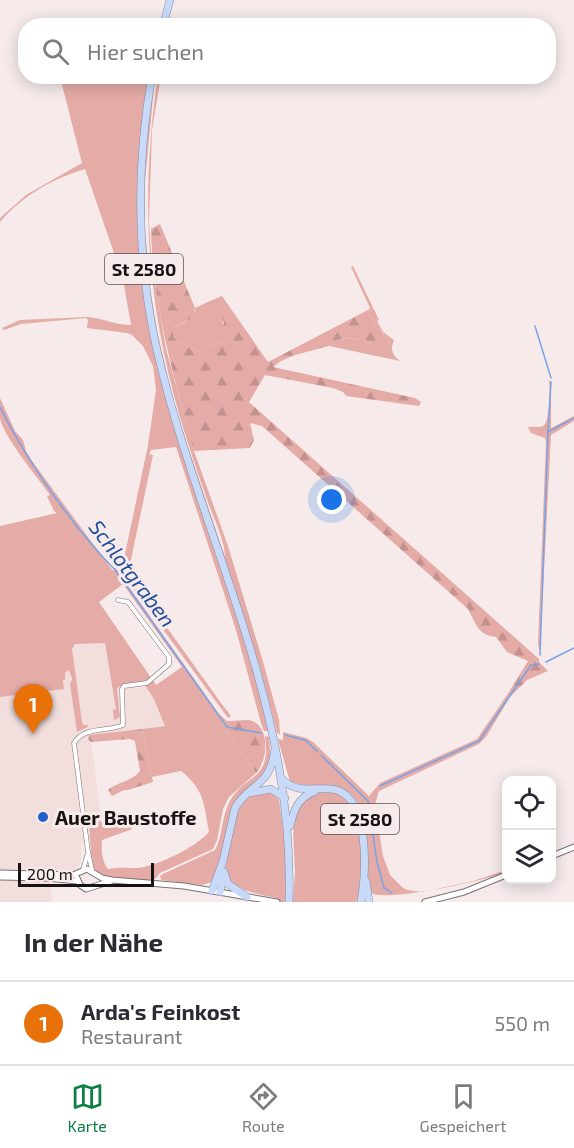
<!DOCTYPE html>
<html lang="de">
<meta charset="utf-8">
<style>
body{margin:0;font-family:"Exo 2",sans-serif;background:#f2f2f3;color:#2b2b33}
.controls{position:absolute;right:18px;bottom:18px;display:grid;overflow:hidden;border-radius:12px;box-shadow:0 3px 15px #0003}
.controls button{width:54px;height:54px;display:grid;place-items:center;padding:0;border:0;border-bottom:2px solid #e1e1e2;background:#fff;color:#2b2b33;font:30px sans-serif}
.scale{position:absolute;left:18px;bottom:15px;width:136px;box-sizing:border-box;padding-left:6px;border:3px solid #171312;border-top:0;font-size:16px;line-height:21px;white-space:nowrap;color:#171312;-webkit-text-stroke:4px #f6ebea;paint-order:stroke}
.you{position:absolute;left:332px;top:500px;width:21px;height:21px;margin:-15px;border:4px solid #fff;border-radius:50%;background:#1a73e8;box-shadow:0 0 0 9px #1a73e833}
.badge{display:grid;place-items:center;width:39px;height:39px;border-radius:50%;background:#0b8043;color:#fff;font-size:20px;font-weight:700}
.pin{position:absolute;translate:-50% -50px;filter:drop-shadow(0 2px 3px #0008)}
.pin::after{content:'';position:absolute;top:32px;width:21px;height:18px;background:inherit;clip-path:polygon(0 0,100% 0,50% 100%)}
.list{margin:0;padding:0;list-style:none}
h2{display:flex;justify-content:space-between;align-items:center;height:78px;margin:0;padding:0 24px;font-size:26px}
h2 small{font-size:20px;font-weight:400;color:#7c7c81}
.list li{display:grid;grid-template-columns:39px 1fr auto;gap:18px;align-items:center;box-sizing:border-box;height:84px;padding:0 24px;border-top:2px solid #e1e1e2}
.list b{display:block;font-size:22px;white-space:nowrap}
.list p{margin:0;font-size:20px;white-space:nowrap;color:#7c7c81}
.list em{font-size:20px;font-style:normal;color:#7c7c81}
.icon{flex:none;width:33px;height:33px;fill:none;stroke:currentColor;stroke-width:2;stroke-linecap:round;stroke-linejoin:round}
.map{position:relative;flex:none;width:574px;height:902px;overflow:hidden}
.search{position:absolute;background:#fff;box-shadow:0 3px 15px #0003;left:18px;right:18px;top:18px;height:66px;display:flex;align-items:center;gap:15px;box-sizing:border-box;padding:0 21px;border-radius:24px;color:#7c7c81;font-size:22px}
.sheet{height:162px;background:#fff}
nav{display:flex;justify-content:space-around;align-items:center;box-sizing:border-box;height:84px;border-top:2px solid #e1e1e2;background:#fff;font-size:16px;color:#7c7c81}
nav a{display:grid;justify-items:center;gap:3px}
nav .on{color:#0b8043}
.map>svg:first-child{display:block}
.built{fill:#f2dedc}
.green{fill:#e4aba7;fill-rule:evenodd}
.forest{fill:url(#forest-firs)}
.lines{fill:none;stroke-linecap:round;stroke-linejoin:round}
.stream{stroke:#7aa2e6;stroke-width:1.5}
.minor-casing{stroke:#7b7170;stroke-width:5}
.tertiary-casing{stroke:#7b7170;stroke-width:7}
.trunk-casing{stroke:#818ea7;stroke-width:8}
.minor{stroke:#fff;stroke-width:4}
.tertiary{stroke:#fff;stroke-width:5}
.trunk{stroke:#c8daf8;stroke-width:7}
.poi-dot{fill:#235fcc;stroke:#f6ebea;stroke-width:2}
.labels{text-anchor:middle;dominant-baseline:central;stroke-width:6;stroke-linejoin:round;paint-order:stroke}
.shield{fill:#f6ebea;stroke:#5a5453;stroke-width:1.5}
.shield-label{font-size:18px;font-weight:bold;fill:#171312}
.poi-label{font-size:20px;font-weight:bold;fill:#171312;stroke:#f6ebea;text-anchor:start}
.water-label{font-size:21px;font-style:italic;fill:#214d9d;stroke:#f6ebea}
</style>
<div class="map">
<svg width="574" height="902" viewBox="0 0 574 902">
<defs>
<pattern id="forest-firs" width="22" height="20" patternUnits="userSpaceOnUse" patternTransform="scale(1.5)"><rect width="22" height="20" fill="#e4aba7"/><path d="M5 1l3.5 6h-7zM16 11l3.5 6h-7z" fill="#c3928f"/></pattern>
</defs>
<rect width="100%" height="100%" fill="#f6ebea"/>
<path class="built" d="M105 642 116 709 120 717 117 689 120 686 143 684 154 699 165 726 89 735V741L91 742 93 754 101 817 89 825 91 841 81 844V862L80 865 74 870 55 871 51 882 52 902H0V697L64 689 63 680 65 678V673L69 670 77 732 88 727 82 722 72 649 75 644Z"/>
<g class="green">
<path d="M60 77H149L139 164 150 331 257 679 268 731H264L261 723 236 630 176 447 151 450 149 454 153 455 128 574 121 573 148 445 156 390 153 366 143 346 132 335 127 333 87 328 88 320 86 318 21 324 4 330 2 328 20 320 88 317C102 318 116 325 131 325L123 279 85 169C52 179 22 196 0 222V218L26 195 82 163Z"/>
<path d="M155 77 145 181V228L150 289 158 335 173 399 188 447 225 557C225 541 215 521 209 505 198 475 188 444 179 414 147 300 141 205 156 88L158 77H161L152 130 149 222 152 266 166 349 194 451 228 546 264 665 279 720 280 734 277 733C245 599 186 473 158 338 140 252 141 163 155 77Z"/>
<path d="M353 266 379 320 377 321 383 332 394 340C390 349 392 355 400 361L329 346C344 330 368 343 386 349L390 343 375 324 368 310 370 308 351 267Z"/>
<path d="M210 301C221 313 228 326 223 342L210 346 201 352 177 341 173 336V328L185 322 195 312V308Z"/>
<path d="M549 381H551V428L574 416V421L551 435 540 650 542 659 538 644 546 442 545 438 531 433 528 427C532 426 539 428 543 426 550 423 550 389 549 381Z"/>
<path d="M0 398 15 431 23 440 26 451 32 461 113 571 115 567 219 714 227 721 226 730 256 773 229 797 223 809 217 840 213 849 160 873 155 879C141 882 100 880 93 867 91 861 90 833 89 825L98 820C110 827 123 821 136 822L137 825 130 830 102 840C101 849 102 862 108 869 118 867 127 868 137 868 158 866 196 847 209 832 204 804 204 789 181 771L152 777 142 729 165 726 154 699 144 684 120 686 117 689 120 717 114 720 113 710 116 709 105 643 75 644 72 649 82 722 84 725H88V727L77 732 70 684 72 679 69 670 65 673V680H63L64 689 0 697V526L57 513 54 511 47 496 50 495C38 478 3 436 0 418 0 411 0 404 0 398ZM123 584 182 667 156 685 99 602Z"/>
<path d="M130 576 221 703 231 716 228 718 126 579Z"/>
<path d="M507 695 510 697 486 737 479 744 379 791 374 808 377 818 383 856 390 875 402 887 407 890 422 892 473 881 506 870V872C484 881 387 902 371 893 363 879 365 854 364 838 363 823 363 806 352 795 334 778 311 790 290 782L278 739 283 740V732L306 738 313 742 369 796 380 783 477 739Z"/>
<path d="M265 736 269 737 271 757 268 769 232 808 221 857 212 882 202 885 161 880 160 876 163 874 215 850C223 836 221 820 228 805 243 772 272 784 265 736Z"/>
<path d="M268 791 278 797 279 800 285 840 286 902H275L276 898C258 894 236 891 225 876 226 857 231 813 246 799 252 794 260 793 268 791Z"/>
<path d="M326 791C336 792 345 795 350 804 361 821 367 885 356 902H293C293 891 295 880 295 869 295 838 284 796 326 791Z"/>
</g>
<g class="forest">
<path d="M160 224 195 308 193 317 173 328V336L177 341 201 352 208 343 210 346 223 342 224 322 210 301 222 296 268 362 368 310 375 324 390 343 386 349C368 343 344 330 329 346L295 355 281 361 273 367 415 398 421 402 419 406 346 396 343 392 333 388 265 375 249 402 539 659V662L548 671 527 680 510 697 507 695 528 661 507 652 496 637C478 635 476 624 468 609L262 426 250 423 254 440 250 448 194 451C174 377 153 307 151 229Z"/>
<path d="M249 720C270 724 269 759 256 773L226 730 227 721Z"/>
<path d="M142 729 153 782 128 790H124L112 796 108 790C117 782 131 782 140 771L135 741 130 739 91 742 88 739 89 735Z"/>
</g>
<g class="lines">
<g class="stream">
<path d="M535 326 551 378"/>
<path d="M0 407C28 463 73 527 116 571L227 727 261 733"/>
<path d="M548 432 551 382"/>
<path d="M540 655 548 432 574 418"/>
<path d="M546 662 574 648"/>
<path d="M285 735 305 740 318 752"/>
<path d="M321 755 368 801 377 862 384 888 390 891 391 893"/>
<path d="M380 786 479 741 531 665 539 664"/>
</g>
<defs>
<g id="minor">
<path d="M83 870 87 856"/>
<path d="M92 870 88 852 74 743C84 726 107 732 123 725L122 689 124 686 147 683 169 664V657L128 602 118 600"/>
</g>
<g id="tertiary">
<path d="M552 856 574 847"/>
<path d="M0 873 73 875 87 869 102 878 112 880 184 886 277 902"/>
<path d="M0 877 47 878 77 881"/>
<path d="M77 878 80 885 86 889 111 881"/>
<path d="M425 902 464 892 506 875"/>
</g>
<g id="trunk">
<path d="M163 26 170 0"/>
<path d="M152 76C136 165 137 258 156 346 199 536 296 701 289 902"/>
<path d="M283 780C297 794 315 787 332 789 371 794 366 873 361 902"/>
<path d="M249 793 271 789 285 798"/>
<path d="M290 826C294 809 298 798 315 791"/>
<path d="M224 872 228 884 247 897"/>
<path d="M366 881 369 902"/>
<path d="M212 891 223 861 235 808C251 781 270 788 275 749"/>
<path d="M220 892 223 876"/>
</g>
</defs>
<use href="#minor" class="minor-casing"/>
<use href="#tertiary" class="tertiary-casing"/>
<use href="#trunk" class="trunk-casing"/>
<use href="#minor" class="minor"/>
<use href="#tertiary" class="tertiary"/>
<use href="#trunk" class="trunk"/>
</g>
<circle class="poi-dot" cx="43" cy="817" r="6"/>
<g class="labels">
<g class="shield">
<rect x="105" y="254" width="78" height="30" rx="4.5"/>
<rect x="321" y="804" width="78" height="30" rx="4.5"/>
</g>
<g class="shield-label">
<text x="144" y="269">St 2580</text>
<text x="360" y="819">St 2580</text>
</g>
<g class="poi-label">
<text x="55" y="817">Auer Baustoffe</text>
</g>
<g class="water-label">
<text transform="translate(133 573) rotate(53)">Schlotgraben</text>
</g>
</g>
</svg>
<div class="controls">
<button><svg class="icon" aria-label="locate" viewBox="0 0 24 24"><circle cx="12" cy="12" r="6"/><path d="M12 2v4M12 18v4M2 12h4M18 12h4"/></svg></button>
<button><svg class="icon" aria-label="layers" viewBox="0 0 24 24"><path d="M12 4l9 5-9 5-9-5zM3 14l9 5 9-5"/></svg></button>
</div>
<div class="scale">200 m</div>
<div class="you"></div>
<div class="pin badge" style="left:33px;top:734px;background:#e8710a">1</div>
<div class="search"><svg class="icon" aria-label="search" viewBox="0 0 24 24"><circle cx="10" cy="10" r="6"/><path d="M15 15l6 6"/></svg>Hier suchen</div>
</div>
<section class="sheet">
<h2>In der Nähe<small></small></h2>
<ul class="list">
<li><span class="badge" style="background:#e8710a">1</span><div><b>Arda's Feinkost</b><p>Restaurant</p></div><em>550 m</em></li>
</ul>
</section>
<nav>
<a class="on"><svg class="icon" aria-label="map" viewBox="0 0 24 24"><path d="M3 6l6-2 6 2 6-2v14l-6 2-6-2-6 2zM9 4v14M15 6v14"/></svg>Karte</a>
<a><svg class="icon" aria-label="directions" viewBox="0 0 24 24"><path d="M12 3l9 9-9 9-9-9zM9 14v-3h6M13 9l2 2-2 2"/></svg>Route</a>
<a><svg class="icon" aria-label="saved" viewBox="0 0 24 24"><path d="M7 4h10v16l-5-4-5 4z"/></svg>Gespeichert</a>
</nav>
